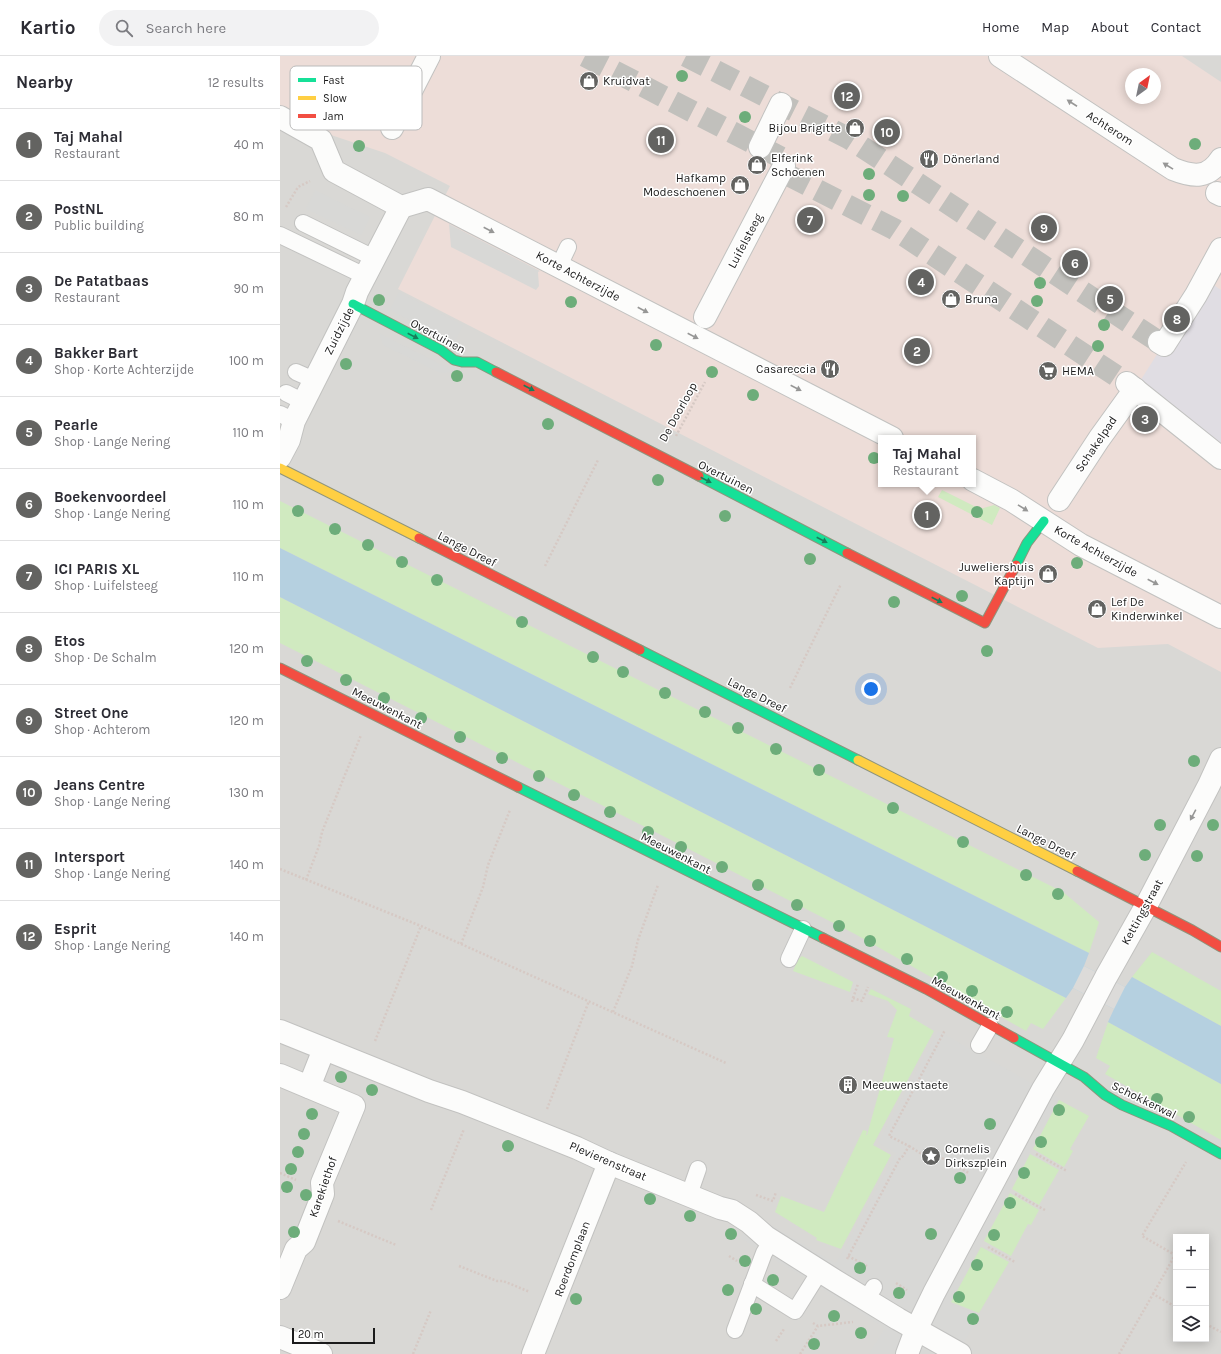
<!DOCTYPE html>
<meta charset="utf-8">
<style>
body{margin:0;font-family:Karla,sans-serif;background:#f2f2f3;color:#2b2b33}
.controls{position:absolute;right:12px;bottom:12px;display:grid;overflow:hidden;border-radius:0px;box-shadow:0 2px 10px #0003}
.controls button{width:36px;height:36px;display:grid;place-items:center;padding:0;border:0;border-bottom:1px solid #e1e1e2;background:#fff;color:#2b2b33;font:20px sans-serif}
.compass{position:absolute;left:845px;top:12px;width:36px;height:36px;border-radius:50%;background:#fff;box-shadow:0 2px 10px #0003;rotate:33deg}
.scale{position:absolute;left:12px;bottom:10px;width:83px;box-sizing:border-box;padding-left:4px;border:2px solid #1b1b1b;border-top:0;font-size:11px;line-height:14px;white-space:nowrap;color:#1b1b1b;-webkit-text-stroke:3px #fff;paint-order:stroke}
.you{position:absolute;left:591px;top:633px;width:14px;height:14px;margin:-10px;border:3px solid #fff;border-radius:50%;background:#1a73e8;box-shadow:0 0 0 6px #1a73e833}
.badge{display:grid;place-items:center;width:26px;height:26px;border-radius:50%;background:#636361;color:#fff;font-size:13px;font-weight:700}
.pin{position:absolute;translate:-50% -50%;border:2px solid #fff;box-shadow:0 1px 4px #0006}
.popup{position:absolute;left:598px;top:379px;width:98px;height:52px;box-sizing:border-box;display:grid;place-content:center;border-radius:0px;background:#fff;filter:drop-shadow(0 1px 3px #0005);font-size:13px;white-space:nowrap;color:#7c7c81}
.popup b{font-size:15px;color:#2b2b33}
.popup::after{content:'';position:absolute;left:50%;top:100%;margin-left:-8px;border:8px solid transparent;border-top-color:#fff}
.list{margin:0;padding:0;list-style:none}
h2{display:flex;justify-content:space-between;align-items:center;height:52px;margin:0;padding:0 16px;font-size:17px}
h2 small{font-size:13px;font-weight:400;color:#7c7c81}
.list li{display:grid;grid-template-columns:26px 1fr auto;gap:12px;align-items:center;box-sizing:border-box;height:72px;padding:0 16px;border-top:1px solid #e1e1e2}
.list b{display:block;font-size:15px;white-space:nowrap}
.list p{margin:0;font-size:13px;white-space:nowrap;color:#7c7c81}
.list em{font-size:13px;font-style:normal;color:#7c7c81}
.icon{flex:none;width:22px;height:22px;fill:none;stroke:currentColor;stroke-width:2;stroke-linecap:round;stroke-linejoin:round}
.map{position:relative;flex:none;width:941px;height:1298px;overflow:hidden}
header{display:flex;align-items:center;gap:24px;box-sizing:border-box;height:56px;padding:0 20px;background:#fff;border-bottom:1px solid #e1e1e2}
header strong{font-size:19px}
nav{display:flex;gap:22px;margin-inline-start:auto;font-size:14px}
.search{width:280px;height:36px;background:#f2f2f3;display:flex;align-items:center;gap:10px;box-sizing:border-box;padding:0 14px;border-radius:22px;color:#7c7c81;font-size:15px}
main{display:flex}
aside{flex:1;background:#fff}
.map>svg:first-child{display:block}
.residential{fill:#d9d8d5;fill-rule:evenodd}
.commercial{fill:#edddd8;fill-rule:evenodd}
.grass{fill:#d0eac0}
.parking{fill:#d8d8d6}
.plaza{fill:#e0dde3}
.water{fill:#b5d0e0}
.pier{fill:#dcdbd9}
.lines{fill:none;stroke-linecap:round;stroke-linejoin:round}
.street-tunnel{stroke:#c1c0bc;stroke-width:22;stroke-dasharray:22 11;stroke-linecap:butt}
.lane-casing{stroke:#c2c2c0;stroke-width:18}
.street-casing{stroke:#c2c2c0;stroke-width:24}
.fast-casing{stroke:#8e947c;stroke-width:11}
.slow-casing{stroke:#8e947c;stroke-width:11}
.jam-casing{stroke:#8e947c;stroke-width:11}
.path{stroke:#d6c9c4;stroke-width:2.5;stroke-dasharray:2 2;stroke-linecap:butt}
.lane{stroke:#fcfcfb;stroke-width:16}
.street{stroke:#fcfcfb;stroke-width:22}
.fast{stroke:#16e098;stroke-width:9}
.slow{stroke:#ffcf43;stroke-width:9}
.jam{stroke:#f24e42;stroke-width:9}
.tree{fill:#6dad7a}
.oneway{fill:#979796}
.oneway2{fill:#187e5a}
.labels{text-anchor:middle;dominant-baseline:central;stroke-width:3;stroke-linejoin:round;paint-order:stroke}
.poi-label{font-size:12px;fill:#1b1b1b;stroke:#fff;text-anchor:start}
.street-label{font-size:12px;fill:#1b1b1b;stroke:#fff}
.key{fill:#fff;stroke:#bbb;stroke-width:1}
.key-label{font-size:11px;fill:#1b1b1b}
</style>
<header>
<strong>Kartio</strong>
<div class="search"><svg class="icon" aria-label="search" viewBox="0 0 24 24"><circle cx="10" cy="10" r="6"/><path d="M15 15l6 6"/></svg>Search here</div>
<nav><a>Home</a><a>Map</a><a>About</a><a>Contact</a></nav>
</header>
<main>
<aside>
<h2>Nearby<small>12 results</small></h2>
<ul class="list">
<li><span class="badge">1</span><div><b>Taj Mahal</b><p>Restaurant</p></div><em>40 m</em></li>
<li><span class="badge">2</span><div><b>PostNL</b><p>Public building</p></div><em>80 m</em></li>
<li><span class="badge">3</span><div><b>De Patatbaas</b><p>Restaurant</p></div><em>90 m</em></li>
<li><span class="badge">4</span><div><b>Bakker Bart</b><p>Shop · Korte Achterzijde</p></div><em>100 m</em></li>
<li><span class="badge">5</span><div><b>Pearle</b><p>Shop · Lange Nering</p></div><em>110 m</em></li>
<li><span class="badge">6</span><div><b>Boekenvoordeel</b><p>Shop · Lange Nering</p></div><em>110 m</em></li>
<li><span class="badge">7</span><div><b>ICI PARIS XL</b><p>Shop · Luifelsteeg</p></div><em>110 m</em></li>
<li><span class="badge">8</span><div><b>Etos</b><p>Shop · De Schalm</p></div><em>120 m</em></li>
<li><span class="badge">9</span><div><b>Street One</b><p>Shop · Achterom</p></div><em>120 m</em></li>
<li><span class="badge">10</span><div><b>Jeans Centre</b><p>Shop · Lange Nering</p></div><em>130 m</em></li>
<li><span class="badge">11</span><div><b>Intersport</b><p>Shop · Lange Nering</p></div><em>140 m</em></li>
<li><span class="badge">12</span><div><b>Esprit</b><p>Shop · Lange Nering</p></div><em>140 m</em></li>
</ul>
</aside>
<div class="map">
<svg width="941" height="1298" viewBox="0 0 941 1298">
<rect width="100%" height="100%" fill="#eae9e4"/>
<g class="residential">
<path d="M0 0H941V983L0 496ZM851 18H875V42H851ZM601 382H693V428H601Z"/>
<path d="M0 522 835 953 941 1019V1298H0ZM896 1181H926V1283H896Z"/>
</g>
<path class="commercial" d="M0 0H902L941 26V616L888 588 818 592 118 233 170 130 105 97 0 62ZM851 18H875V42H851ZM601 382H693V428H601Z"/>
<g class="grass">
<path d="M662 434 700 453 714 449 720 452 712 469 658 441Z"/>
<path d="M0 445 783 836 819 866 809 897 0 492Z"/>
<path d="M0 541 786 942 763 973 751 967 746 975 575 878 391 784 0 587Z"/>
<path d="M872 896 941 935V970L852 921Z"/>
<path d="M522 900 573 926 570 936 513 915 517 906 516 905Z"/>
<path d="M591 933 631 953 629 960 654 975 593 1089 611 1099 561 1193 536 1184 537 1182 495 1156 501 1140 544 1156 583 1074 587 1075 586 1079H587L614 982 607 981 617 954 608 945 588 938Z"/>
<path d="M828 966 941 1028V1084L825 1018 830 1010 816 1002Z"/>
<path d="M779 1044 809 1060 790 1093 793 1095 784 1111 753 1093Z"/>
<path d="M750 1098 779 1114 759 1149 732 1133Z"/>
<path d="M730 1137 759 1154 751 1169 748 1168 731 1200 704 1185Z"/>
<path d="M701 1191 729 1206 699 1257 671 1246Z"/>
</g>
<g class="parking">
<path d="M26 40 63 51 57 72 20 62Z"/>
<path d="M35 134 90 161 81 179 26 153Z"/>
<path d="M169 168 260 215 258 216 259 230 256 234 171 191Z"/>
<path d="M119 236 183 269 174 287 110 254Z"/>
<path d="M99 277 176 316 160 317 103 289Z"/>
<path d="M658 975 779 1042 670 1247 700 1259 684 1287 693 1293 690 1298H589L605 1272 460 1182 474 1159 555 1207 563 1195 616 1097 598 1087Z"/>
</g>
<path class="plaza" d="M925 223 941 234V402L855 333Z"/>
<path class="water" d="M0 492 809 897 804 910 845 931 852 921 941 970V1028L828 966 834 953 793 932 786 942 0 541Z"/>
<path class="pier" d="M804 910 845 931 834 953 793 932Z"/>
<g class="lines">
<g class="street-tunnel">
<path d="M305 0 502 102"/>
<path d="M406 0 570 83 879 286"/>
<path d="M508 119 614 173 847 327"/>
</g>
<defs>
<g id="lane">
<path d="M23 167 94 202"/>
<path d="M0 179 85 220"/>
<path d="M279 210 288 191"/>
<path d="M16 316 34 324"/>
<path d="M6 337 24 346"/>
<path d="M0 358 14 365"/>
<path d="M509 903 523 873"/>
<path d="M699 989 710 970"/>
<path d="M409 1139 418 1113"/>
<path d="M472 1228 515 1255 540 1215"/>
<path d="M586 1244 594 1231"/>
<path d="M455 1274 484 1197 492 1184"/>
</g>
<g id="street">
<path d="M720 0 893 113C913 121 928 123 941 103"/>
<path d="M0 61 41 84 54 115 121 151 148 143 612 382"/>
<path d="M112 72 149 0"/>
<path d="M480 91 501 48"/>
<path d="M937 137 941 139"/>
<path d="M425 261 504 110"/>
<path d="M879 286 884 289 916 239 941 193"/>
<path d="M847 327 941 402"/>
<path d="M0 401 9 384 14 365 73 248 77 236 121 151"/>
<path d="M693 424 731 444 801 489 941 561"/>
<path d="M779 444 819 383 855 333"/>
<path d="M0 975 149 1035 182 1046 297 1092 329 1107 440 1152 452 1155 469 1166 486 1181 554 1224 618 1263 680 1298"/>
<path d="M0 1019 74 1050 42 1127 43 1138 24 1186 16 1193 0 1232"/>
<path d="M29 1031 44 993"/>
<path d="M0 1281 41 1298"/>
<path d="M253 1298 329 1107"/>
<path d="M627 1298 636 1274 654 1237 763 1033 793 984 826 921 866 850 929 729 941 703"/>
</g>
<g id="fast">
<path d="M73 248 161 294 174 304 182 306H197L216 316"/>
<path d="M419 420 567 497"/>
<path d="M736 509 747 487 764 465"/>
<path d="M360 594 578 704"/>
<path d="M238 731 543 882"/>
<path d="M734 982 804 1021 825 1039 842 1049 891 1070 941 1098"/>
</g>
<g id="slow">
<path d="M0 412 139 482"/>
<path d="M578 704 797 815"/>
</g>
<g id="jam">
<path d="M216 316 419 420"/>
<path d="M139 482 360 594"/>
<path d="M567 497 705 567 736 509"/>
<path d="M0 612 238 731"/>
<path d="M797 815 912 874 941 891"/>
<path d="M543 882 646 933 734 982"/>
</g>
</defs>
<use href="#lane" class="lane-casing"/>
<use href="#street" class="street-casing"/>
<use href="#fast" class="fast-casing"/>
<use href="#slow" class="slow-casing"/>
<use href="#jam" class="jam-casing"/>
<g class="path">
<path d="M6 151 18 131 30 125"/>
<path d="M396 380 425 326"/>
<path d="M265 510 318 404"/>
<path d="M510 632 561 528"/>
<path d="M0 813 141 870 446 1007"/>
<path d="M26 824 39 790 42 776 81 679"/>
<path d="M181 888 203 831 208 809 230 754"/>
<path d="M573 942 578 928"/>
<path d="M572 946 573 942 582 945 588 931"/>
<path d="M333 956 352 910 358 884 378 829"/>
<path d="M95 985 141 870"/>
<path d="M267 1053 309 945"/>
<path d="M629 1090 640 1097 644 1096 660 1105"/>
<path d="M756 1098 787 1115"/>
<path d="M662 1102 689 1117"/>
<path d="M0 1117 16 1124"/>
<path d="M735 1138 765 1154"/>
<path d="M476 1139 493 1145 496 1136"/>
<path d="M151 1154 184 1073"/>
<path d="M58 1165 116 1189"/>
<path d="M708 1191 735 1206"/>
<path d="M449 1200 457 1205"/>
<path d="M568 1200 587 1210"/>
<path d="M567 1203 620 1102 623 1100 629 1090 609 1080 665 974"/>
<path d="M179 1210 217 1225H223L250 1236"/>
<path d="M616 1227 627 1234"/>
<path d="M873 1238 895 1199 862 1180 906 1106"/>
<path d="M533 1267 538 1270 573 1266"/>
<path d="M926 1268 941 1276"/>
<path d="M496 1285 504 1273"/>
<path d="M133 1298 151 1254"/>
<path d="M520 1298 538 1270"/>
<path d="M839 1298 873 1238 896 1251"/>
</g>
<use href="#lane" class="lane"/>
<use href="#street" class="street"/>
<use href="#fast" class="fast"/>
<use href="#slow" class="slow"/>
<use href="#jam" class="jam"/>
</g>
<g class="tree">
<circle cx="402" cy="20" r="6"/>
<circle cx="465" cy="61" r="6"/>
<circle cx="915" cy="88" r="6"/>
<circle cx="79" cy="90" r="6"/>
<circle cx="589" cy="118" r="6"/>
<circle cx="589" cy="139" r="6"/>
<circle cx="623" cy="140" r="6"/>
<circle cx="760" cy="227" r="6"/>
<circle cx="99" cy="244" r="6"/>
<circle cx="757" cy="245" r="6"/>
<circle cx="291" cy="246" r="6"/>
<circle cx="824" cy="269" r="6"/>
<circle cx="376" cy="289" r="6"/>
<circle cx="818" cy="290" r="6"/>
<circle cx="66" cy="308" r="6"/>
<circle cx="432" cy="316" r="6"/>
<circle cx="177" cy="320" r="6"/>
<circle cx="473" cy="339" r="6"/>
<circle cx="268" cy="368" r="6"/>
<circle cx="594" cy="402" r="6"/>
<circle cx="378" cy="424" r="6"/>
<circle cx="18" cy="455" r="6"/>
<circle cx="697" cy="456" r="6"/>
<circle cx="445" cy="460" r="6"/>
<circle cx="55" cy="473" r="6"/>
<circle cx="88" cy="489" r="6"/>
<circle cx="530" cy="503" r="6"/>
<circle cx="122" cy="506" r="6"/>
<circle cx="797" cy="507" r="6"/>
<circle cx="157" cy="524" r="6"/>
<circle cx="682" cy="540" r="6"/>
<circle cx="614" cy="546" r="6"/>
<circle cx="242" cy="566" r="6"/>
<circle cx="707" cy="595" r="6"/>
<circle cx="313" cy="601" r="6"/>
<circle cx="27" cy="605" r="6"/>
<circle cx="343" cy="616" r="6"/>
<circle cx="66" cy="624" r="6"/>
<circle cx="385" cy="637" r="6"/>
<circle cx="104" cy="642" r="6"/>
<circle cx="425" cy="656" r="6"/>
<circle cx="141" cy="662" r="6"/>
<circle cx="458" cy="672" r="6"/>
<circle cx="180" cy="681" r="6"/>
<circle cx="496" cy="693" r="6"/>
<circle cx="222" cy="702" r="6"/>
<circle cx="914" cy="705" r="6"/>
<circle cx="539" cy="714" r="6"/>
<circle cx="259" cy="720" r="6"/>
<circle cx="294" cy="739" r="6"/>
<circle cx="613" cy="752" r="6"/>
<circle cx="330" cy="756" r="6"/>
<circle cx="880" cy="769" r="6"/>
<circle cx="933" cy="769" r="6"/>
<circle cx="368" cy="776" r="6"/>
<circle cx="683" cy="786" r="6"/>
<circle cx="401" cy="791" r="6"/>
<circle cx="865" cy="799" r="6"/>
<circle cx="917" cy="800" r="6"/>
<circle cx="442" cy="811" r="6"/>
<circle cx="746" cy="819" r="6"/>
<circle cx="478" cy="829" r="6"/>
<circle cx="778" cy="838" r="6"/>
<circle cx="517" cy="849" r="6"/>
<circle cx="559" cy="870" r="6"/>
<circle cx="590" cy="885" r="6"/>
<circle cx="627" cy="903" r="6"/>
<circle cx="662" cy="921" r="6"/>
<circle cx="692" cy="935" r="6"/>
<circle cx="727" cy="956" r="6"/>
<circle cx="61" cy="1021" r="6"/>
<circle cx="92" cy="1034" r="6"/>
<circle cx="877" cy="1043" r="6"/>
<circle cx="779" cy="1054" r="6"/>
<circle cx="32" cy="1058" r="6"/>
<circle cx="909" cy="1061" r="6"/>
<circle cx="710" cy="1068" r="6"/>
<circle cx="24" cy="1078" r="6"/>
<circle cx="761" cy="1086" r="6"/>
<circle cx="228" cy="1090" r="6"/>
<circle cx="18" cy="1096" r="6"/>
<circle cx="11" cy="1113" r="6"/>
<circle cx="744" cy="1117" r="6"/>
<circle cx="680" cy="1122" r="6"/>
<circle cx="7" cy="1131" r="6"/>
<circle cx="26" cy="1139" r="6"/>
<circle cx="370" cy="1143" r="6"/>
<circle cx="730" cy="1147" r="6"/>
<circle cx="410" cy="1160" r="6"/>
<circle cx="14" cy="1176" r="6"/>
<circle cx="451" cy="1178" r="6"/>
<circle cx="651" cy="1178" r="6"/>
<circle cx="714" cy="1179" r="6"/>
<circle cx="465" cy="1205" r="6"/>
<circle cx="697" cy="1209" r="6"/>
<circle cx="580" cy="1212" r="6"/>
<circle cx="493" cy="1224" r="6"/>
<circle cx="448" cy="1234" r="6"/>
<circle cx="619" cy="1237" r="6"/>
<circle cx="679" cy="1241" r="6"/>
<circle cx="296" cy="1243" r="6"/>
<circle cx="476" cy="1253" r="6"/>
<circle cx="554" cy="1260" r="6"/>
<circle cx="693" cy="1263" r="6"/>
<circle cx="581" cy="1277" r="6"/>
<circle cx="534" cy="1288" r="6"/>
</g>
<defs><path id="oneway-solid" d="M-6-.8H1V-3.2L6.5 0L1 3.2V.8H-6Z"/></defs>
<g class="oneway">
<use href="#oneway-solid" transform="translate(792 47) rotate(-147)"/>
<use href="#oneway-solid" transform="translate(888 110) rotate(-148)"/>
<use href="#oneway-solid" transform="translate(209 174) rotate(27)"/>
<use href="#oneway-solid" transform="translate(363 254) rotate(28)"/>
<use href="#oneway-solid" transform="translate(413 280) rotate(27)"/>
<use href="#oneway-solid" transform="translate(516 332) rotate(27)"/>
<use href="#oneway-solid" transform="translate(743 452) rotate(32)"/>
<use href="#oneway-solid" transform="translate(873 526) rotate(27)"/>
<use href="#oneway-solid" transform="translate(913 759) rotate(118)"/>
</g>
<g class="oneway2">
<use href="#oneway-solid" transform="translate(133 280) rotate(27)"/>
<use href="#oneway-solid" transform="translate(249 332) rotate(27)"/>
<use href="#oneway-solid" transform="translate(426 424) rotate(27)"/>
<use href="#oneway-solid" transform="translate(542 484) rotate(27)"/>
<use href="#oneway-solid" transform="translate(657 544) rotate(27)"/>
</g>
<defs>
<symbol id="shop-disc" viewBox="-11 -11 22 22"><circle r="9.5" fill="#636361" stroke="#fff"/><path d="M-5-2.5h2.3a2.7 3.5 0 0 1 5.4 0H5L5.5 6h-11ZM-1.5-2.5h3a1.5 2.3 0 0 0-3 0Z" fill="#fff"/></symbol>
<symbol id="restaurant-disc" viewBox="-11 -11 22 22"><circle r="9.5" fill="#636361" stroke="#fff"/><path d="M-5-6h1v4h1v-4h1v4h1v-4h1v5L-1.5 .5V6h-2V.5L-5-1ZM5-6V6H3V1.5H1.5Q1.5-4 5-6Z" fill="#fff"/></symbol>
<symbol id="supermarket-disc" viewBox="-11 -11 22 22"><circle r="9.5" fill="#636361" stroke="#fff"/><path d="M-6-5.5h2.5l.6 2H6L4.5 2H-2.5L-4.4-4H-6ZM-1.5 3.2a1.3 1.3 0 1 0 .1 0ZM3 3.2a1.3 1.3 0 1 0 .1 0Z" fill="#fff"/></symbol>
<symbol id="building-disc" viewBox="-11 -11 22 22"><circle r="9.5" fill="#636361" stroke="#fff"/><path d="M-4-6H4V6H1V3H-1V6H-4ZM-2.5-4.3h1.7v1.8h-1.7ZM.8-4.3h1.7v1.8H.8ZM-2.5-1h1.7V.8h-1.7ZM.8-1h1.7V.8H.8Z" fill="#fff"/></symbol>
<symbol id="sight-disc" viewBox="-11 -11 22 22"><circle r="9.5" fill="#636361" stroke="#fff"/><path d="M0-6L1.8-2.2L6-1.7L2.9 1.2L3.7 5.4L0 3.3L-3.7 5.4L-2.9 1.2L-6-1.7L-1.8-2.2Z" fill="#fff"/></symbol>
</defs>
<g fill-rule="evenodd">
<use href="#shop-disc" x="298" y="14" width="22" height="22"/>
<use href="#shop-disc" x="564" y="61" width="22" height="22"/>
<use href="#restaurant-disc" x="638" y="92" width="22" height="22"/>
<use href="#shop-disc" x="466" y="98" width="22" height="22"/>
<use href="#shop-disc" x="449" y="118" width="22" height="22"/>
<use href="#shop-disc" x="660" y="232" width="22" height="22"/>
<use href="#restaurant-disc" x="539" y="302" width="22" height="22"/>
<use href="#supermarket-disc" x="757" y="304" width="22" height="22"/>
<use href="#shop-disc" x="757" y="507" width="22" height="22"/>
<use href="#shop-disc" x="806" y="542" width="22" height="22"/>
<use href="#building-disc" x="557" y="1018" width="22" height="22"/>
<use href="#sight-disc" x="640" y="1089" width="22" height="22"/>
</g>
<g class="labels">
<g class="poi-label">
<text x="323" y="25">Kruidvat</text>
<text x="561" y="72" text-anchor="end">Bijou Brigitte</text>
<text x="491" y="102">Elferink<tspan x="491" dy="14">Schoenen</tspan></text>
<text x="663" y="103">Dönerland</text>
<text x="446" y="122" text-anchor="end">Hafkamp<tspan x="446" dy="14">Modeschoenen</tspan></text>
<text x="685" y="243">Bruna</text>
<text x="536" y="313" text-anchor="end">Casareccia</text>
<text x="782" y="315">HEMA</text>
<text x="754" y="511" text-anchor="end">Juweliershuis<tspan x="754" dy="14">Kaptijn</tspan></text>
<text x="831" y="546">Lef De<tspan x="831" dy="14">Kinderwinkel</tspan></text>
<text x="582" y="1029">Meeuwenstaete</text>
<text x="665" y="1093">Cornelis<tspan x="665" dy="14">Dirkszplein</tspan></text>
</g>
<g class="street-label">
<text transform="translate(830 72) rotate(33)">Achterom</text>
<text transform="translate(465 185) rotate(-62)">Luifelsteeg</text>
<text transform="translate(298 220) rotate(28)">Korte Achterzijde</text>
<text transform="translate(59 275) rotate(-63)">Zuidzijde</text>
<text transform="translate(158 280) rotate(28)">Overtuinen</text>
<text transform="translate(398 356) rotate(-61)">De Doorloop</text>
<text transform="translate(816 388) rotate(-56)">Schakelpad</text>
<text transform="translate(446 421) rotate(27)">Overtuinen</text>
<text transform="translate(187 493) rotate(27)">Lange Dreef</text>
<text transform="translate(816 495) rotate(29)">Korte Achterzijde</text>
<text transform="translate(477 639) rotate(27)">Lange Dreef</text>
<text transform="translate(107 652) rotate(27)">Meeuwenkant</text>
<text transform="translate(766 786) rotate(27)">Lange Dreef</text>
<text transform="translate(396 797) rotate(27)">Meeuwenkant</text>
<text transform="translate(862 856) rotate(-61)">Kettingstraat</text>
<text transform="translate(686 942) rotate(29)">Meeuwenkant</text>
<text transform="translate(864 1044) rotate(26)">Schokkerwal</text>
<text transform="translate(328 1105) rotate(23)">Plevierenstraat</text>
<text transform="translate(43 1131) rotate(-71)">Karekiethof</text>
<text transform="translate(292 1203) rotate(-69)">Roerdomplaan</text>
</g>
</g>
<rect x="10" y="10" width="132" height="64" rx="6" class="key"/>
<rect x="18" y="22" width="18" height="4" fill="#16e098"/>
<rect x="18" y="40" width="18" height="4" fill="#ffcf43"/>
<rect x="18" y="58" width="18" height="4" fill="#f24e42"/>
<g class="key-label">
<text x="43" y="28">Fast</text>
<text x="43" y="46">Slow</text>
<text x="43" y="64">Jam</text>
</g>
</svg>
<div class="controls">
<button>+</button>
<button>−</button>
<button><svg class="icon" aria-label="layers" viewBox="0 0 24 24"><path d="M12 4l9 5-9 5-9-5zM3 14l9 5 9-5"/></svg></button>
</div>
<svg class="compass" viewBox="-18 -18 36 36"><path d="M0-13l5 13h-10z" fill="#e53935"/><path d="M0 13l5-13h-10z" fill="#7c7c81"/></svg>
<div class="scale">20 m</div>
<div class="you"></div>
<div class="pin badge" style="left:647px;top:459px">1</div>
<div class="popup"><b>Taj Mahal</b>Restaurant</div>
<div class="pin badge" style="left:637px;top:295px">2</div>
<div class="pin badge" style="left:865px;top:363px">3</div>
<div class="pin badge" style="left:641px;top:226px">4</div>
<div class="pin badge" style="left:830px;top:243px">5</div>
<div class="pin badge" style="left:795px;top:207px">6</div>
<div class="pin badge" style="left:530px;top:164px">7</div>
<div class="pin badge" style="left:897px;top:263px">8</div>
<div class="pin badge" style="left:764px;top:172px">9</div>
<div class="pin badge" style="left:607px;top:76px">10</div>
<div class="pin badge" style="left:381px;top:84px">11</div>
<div class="pin badge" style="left:567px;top:40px">12</div>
</div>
</main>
